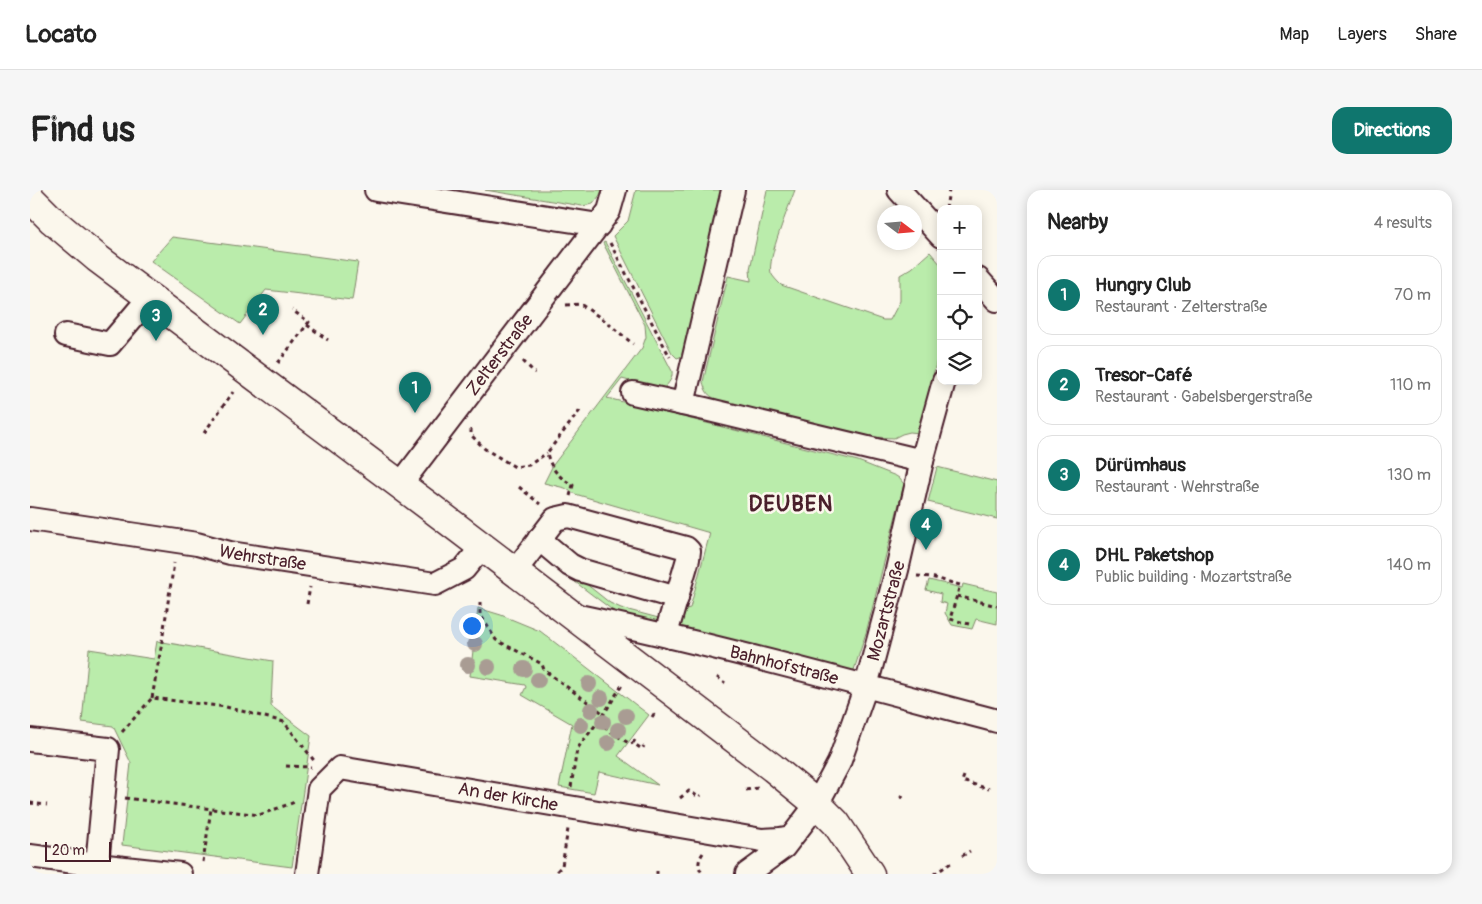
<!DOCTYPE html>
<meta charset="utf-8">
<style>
body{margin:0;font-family:Pangolin,sans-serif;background:#f6f6f6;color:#222}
.controls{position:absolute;right:15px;top:15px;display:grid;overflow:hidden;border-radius:10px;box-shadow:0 2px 12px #0003}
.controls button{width:45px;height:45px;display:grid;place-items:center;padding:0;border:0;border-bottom:1px solid #e0e0e0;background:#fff;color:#222;font:25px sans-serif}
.compass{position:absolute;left:847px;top:15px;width:45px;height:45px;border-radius:50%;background:#fff;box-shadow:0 2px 12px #0003;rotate:106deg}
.scale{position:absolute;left:15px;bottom:12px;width:66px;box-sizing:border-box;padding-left:5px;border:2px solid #4a1f2b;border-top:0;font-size:14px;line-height:18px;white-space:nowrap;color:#4a1f2b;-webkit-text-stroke:4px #fbf7ec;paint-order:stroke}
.you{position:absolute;left:441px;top:435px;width:18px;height:18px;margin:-12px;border:4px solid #fff;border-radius:50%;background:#1a73e8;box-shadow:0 0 0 8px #1a73e833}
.badge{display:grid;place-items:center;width:32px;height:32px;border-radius:50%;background:#0f766e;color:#fff;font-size:16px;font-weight:700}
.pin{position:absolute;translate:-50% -41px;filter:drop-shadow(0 1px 2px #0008)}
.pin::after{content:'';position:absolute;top:26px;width:18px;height:15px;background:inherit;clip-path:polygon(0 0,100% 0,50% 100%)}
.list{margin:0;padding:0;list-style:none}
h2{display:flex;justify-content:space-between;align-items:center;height:65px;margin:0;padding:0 20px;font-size:21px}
h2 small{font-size:16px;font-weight:400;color:#767676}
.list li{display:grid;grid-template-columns:32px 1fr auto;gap:15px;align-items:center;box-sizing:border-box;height:80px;margin:0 10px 10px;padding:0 10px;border:1px solid #e0e0e0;border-radius:15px}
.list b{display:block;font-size:19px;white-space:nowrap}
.list p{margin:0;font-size:16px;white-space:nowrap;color:#767676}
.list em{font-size:16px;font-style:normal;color:#767676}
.icon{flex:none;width:28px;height:28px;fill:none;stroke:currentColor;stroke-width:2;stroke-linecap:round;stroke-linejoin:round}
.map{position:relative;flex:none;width:967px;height:684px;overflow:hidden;border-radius:15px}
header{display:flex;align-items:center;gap:30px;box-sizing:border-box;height:70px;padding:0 25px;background:#fff;border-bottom:1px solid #e0e0e0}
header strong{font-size:24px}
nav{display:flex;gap:28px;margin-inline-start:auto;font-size:18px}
.intro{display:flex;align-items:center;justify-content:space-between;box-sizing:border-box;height:120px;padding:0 30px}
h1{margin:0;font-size:35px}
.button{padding:12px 22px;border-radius:15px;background:#0f766e;color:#fff;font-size:18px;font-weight:700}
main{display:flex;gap:30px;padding:0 30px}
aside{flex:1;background:#fff;border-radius:15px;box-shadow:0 2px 12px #0003}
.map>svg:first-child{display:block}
.green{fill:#baecab;stroke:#82866b}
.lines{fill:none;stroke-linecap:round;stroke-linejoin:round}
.minor-casing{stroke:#4a1f2b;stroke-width:26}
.major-casing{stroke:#4a1f2b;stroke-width:31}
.path{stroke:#4a1f2b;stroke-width:3;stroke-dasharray:4 4;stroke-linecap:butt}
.minor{stroke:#fbf7ec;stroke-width:22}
.major{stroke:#fbf7ec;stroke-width:28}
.tree{fill:#a99c93}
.labels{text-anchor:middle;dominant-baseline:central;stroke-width:5;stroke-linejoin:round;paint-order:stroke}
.street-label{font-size:18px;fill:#4a1f2b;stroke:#fbf7ec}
.district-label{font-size:22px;font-weight:bold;letter-spacing:1px;fill:#4a1f2b;stroke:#fbf7ec}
</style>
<header>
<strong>Locato</strong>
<nav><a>Map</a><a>Layers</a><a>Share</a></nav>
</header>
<div class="intro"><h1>Find us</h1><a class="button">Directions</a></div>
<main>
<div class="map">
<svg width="967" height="684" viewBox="0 0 967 684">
<rect width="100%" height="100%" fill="#fbf7ec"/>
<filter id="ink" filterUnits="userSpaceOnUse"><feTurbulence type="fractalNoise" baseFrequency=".02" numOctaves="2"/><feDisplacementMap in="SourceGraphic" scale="10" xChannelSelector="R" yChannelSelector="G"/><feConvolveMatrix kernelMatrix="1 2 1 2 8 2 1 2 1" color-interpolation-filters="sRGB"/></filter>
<g filter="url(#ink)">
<g class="green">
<path d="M455 0H572L570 5 563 14 552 16Z"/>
<path d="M606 0H694L653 166 647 168 642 163 583 46 598 31Z"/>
<path d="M737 0H765C759 16 737 69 741 83 743 87 747 91 751 95L853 130H860L870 111V85L882 78 900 62 911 75V153L889 243 880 242 872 244 864 248 844 247 696 212C682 208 677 207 673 192L698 86 721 91 720 79Z"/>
<path d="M142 47 328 72 322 110 236 100 210 134 121 71Z"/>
<path d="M575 52 642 181C643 188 639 193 634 198L611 194 592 189 577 208 828 271 866 286 869 288 874 294 836 443 824 480 820 482 646 438 651 420 660 418 680 343 545 304 535 298 514 293 523 275 612 158 616 147 615 135 573 53Z"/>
<path d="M907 277 967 292V329L898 312Z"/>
<path d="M515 361 580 413 591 418 636 430 635 435 585 422 508 364Z"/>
<path d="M899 390 932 398 933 394 967 402V434L946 429 942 439 922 435 915 423 917 414 910 412 911 404 896 400Z"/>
<path d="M448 418 471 425 510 441 619 525 588 566 628 595 569 582 564 603 529 597 542 534 492 505 496 497 495 495 440 486Z"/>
<path d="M127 451 243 471 241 516 281 546 262 677 92 655 101 573 83 536 52 532 59 459 124 469Z"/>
</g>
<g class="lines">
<defs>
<g id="minor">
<path d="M346 0 569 35"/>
<path d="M869 0 911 46"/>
<path d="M948 89 967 110"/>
<path d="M36 145 80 154 119 108"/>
<path d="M603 203 675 219 892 271"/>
<path d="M653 214 703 0"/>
<path id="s1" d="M370 295 579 21 585 0"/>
<path id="s2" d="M0 329 167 354 200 363 405 394 434 379 452 357"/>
<path d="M509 349 540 375 550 380 647 408"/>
<path d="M485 381 525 329 538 326 656 358 659 361 658 369 638 437 641 447"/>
<path id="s3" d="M544 425C686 455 827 494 967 531"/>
<path d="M0 550 78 559 67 675"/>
<path d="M0 666 67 675 150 684"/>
<path id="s4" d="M277 684 289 599 310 578 732 650 750 649 761 647"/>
<path id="s5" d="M717 684 754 657 787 614 809 573 836 496 867 380 892 271 914 191"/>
</g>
<path id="major" d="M0 8 22 30 67 68 400 317 743 578 787 614 806 633 840 684"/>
</defs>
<use href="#minor" class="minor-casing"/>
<use href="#major" class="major-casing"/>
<g class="path">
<path d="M916 19 919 0"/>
<path d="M580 53 640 167"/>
<path d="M536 115 550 114 574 130 603 154"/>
<path d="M277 135 298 150"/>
<path d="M493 171 505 183"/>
<path d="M248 173 279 132 262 120"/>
<path d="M441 239V245L455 259 485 277 499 275 517 263"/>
<path d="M174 243 203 202"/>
<path d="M489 297 510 314"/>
<path d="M540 306 543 295C530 289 520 278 517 263L551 219"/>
<path d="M887 386 901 387 930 395 920 429 939 434"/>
<path d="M927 406 967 416"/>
<path d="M450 412V424L466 450 512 474 514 480 574 524"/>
<path d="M277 414 280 397"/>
<path d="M687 487 695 493"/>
<path d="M122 508 131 458 144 373"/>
<path d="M622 527 626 521"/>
<path d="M567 533 600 554 603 553"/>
<path d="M92 542 122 508 196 517 254 532 286 573"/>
<path d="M605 550 603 553 612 559 614 556"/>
<path d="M256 576 281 577"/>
<path d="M934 586 932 591 959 599"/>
<path d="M541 597 547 559 574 524 592 495"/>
<path d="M716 600 728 598"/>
<path d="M95 608 229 625 265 612"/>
<path d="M650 608 659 601 669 607 671 605"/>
<path d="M870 608 875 605"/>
<path d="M0 613 17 615"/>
<path d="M673 663C668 670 667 677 673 684"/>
<path d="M932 666 940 661"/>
<path d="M173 672 181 619"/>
<path d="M527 681 532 676 538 639"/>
<path d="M627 684V681"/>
<path d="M904 684 924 671"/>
</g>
<use href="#minor" class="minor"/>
<use href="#major" class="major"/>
</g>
<g class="tree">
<circle cx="445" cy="454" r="8"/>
<circle cx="438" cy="475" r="8"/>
<circle cx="458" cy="477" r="8"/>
<circle cx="494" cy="479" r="8"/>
<circle cx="508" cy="490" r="8"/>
<circle cx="559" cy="494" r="8"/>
<circle cx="571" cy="508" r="8"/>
<circle cx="561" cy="520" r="8"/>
<circle cx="596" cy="526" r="8"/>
<circle cx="573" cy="532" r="8"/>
<circle cx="551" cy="535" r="8"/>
<circle cx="588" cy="540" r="8"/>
<circle cx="578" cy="553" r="8"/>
</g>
</g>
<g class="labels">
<g class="street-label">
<text stroke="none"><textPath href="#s1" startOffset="164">Zelterstraße</textPath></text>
<text stroke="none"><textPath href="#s2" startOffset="236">Wehrstraße</textPath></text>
<text stroke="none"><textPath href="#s5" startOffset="306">Mozartstraße</textPath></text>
<text stroke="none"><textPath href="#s3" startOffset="216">Bahnhofstraße</textPath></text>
<text stroke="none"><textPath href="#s4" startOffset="286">An der Kirche</textPath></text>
</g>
<g class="district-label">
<text x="761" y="314">DEUBEN</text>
</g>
</g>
</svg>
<div class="controls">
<button>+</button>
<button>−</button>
<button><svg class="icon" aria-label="locate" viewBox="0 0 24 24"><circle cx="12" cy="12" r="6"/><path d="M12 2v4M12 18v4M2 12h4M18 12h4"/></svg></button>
<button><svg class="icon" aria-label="layers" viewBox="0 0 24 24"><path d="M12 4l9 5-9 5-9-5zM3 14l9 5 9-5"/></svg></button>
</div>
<svg class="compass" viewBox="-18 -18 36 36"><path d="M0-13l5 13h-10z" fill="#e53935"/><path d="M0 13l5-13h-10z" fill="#767676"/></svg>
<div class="scale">20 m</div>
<div class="you"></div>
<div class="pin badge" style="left:385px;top:223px">1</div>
<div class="pin badge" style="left:233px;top:145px">2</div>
<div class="pin badge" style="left:126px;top:151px">3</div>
<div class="pin badge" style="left:896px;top:360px">4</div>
</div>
<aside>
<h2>Nearby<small>4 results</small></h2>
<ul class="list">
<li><span class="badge">1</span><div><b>Hungry Club</b><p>Restaurant · Zelterstraße</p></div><em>70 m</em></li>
<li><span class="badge">2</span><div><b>Tresor-Café</b><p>Restaurant · Gabelsbergerstraße</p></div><em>110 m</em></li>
<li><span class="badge">3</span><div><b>Dürümhaus</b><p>Restaurant · Wehrstraße</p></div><em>130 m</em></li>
<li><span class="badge">4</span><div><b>DHL Paketshop</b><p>Public building · Mozartstraße</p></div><em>140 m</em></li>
</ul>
</aside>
</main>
